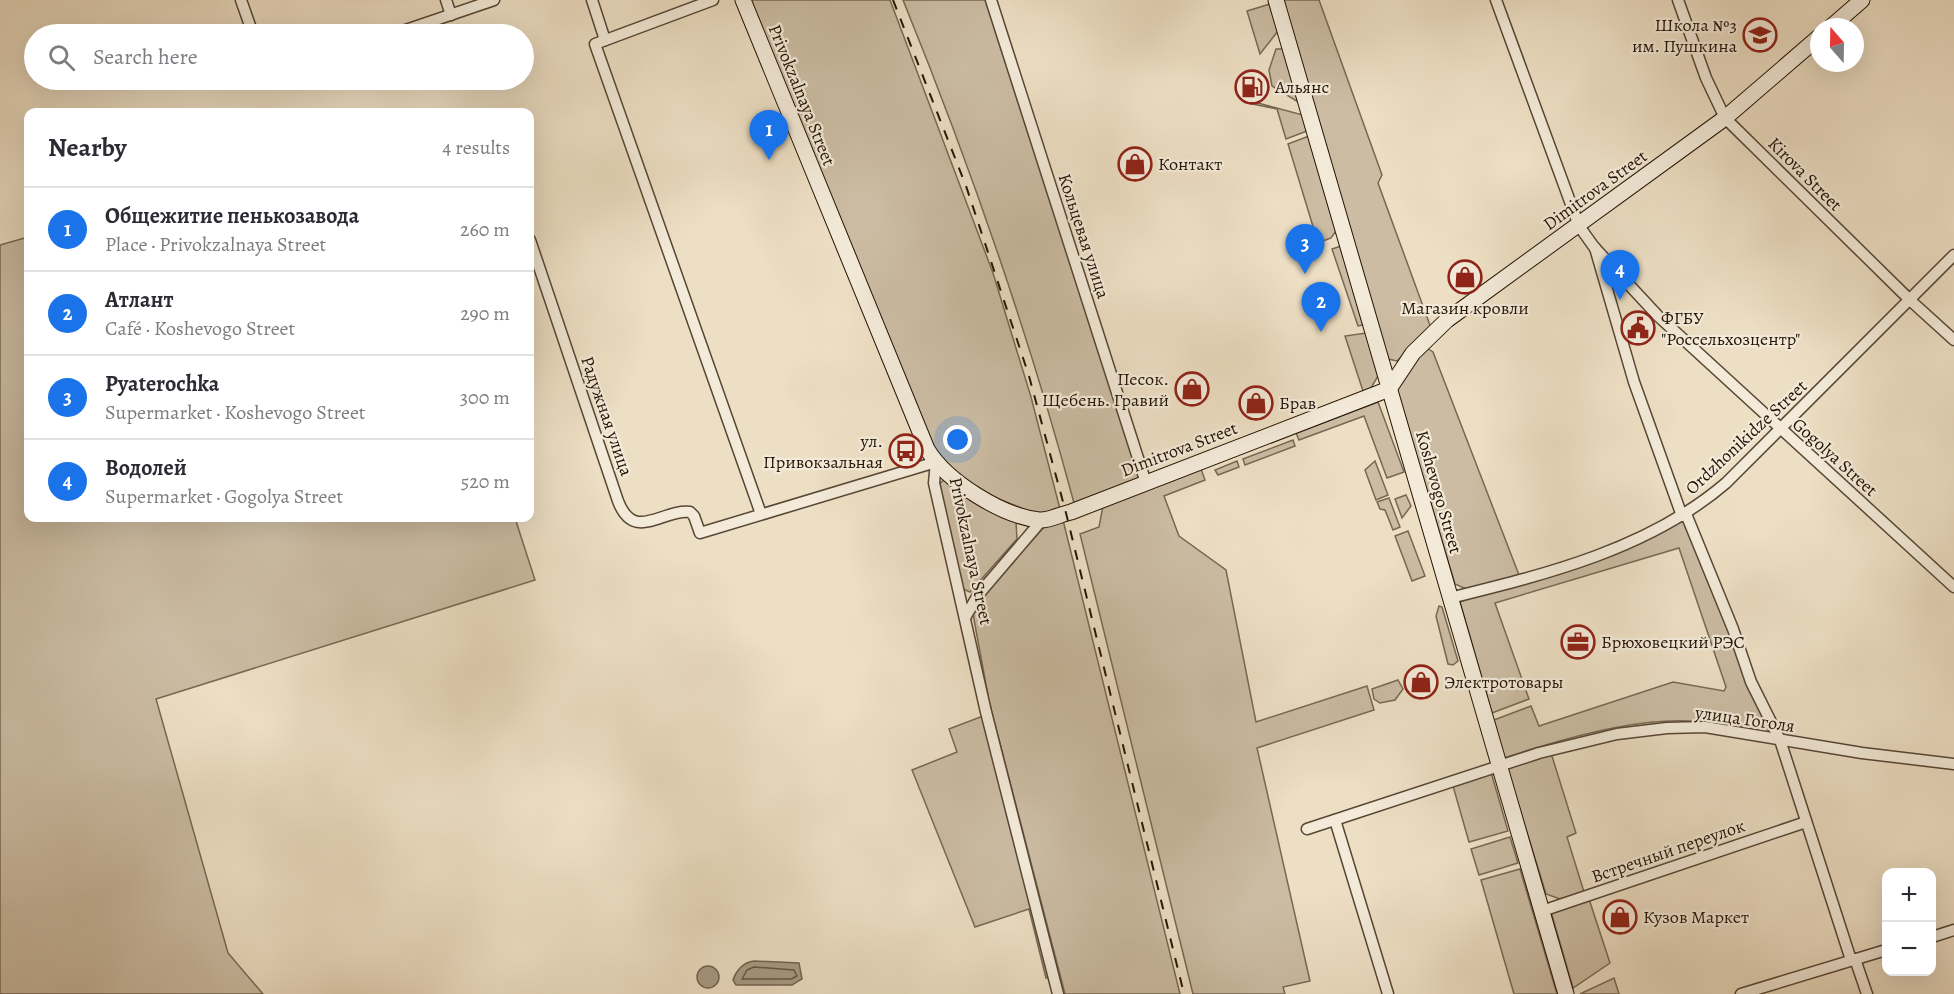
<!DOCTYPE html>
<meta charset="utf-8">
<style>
body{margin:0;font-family:Alegreya,serif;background:#f2f2f3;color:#2b2b33}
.controls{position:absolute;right:18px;bottom:18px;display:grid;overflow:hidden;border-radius:12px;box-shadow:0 6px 24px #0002}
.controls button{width:54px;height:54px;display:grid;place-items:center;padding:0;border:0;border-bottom:2px solid #e1e1e2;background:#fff;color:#2b2b33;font:30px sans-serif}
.compass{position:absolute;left:1810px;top:18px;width:54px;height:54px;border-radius:50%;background:#fff;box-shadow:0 6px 24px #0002;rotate:340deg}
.you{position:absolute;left:958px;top:440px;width:21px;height:21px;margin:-15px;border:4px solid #fff;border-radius:50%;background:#1a73e8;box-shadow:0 0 0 9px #1a73e833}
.badge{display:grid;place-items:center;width:39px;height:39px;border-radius:50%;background:#1a73e8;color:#fff;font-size:20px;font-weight:700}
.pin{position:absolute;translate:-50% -50px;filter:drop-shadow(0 2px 3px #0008)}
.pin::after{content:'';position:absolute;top:32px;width:21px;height:18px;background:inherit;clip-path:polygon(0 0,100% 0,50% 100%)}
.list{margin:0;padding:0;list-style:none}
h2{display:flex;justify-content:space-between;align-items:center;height:78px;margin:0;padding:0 24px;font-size:26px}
h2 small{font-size:20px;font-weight:400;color:#7c7c81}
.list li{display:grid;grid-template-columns:39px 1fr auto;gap:18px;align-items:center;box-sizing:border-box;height:84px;padding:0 24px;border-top:2px solid #e1e1e2}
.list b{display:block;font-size:22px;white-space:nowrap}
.list p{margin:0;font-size:20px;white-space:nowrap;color:#7c7c81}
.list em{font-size:20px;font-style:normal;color:#7c7c81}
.icon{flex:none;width:33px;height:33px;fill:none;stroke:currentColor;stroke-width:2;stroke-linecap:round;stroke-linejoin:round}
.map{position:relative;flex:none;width:1954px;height:994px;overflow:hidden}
.search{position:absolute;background:#fff;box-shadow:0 6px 24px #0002;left:24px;top:24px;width:510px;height:66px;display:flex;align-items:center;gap:15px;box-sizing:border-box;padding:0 21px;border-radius:33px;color:#7c7c81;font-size:22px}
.panel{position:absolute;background:#fff;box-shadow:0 6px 24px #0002;left:24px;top:108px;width:510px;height:414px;border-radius:12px}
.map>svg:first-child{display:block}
.green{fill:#cbbca3;stroke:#776854;stroke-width:1.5}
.water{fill:#a89a83;stroke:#736450;stroke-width:1.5}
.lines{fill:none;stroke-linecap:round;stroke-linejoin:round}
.shore{stroke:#665644;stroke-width:1.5}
.street-casing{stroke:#564634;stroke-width:13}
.secondary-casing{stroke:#231304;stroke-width:17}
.street{stroke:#f3ead9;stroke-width:10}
.secondary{stroke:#f3ead9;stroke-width:15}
.rail{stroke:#231304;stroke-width:2;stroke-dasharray:10 10;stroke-linecap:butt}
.labels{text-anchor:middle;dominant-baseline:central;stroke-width:4.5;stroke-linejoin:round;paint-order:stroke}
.poi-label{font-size:18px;fill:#231304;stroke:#f3ead9;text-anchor:start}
.street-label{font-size:18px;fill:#231304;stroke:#f3ead9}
</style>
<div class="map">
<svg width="1954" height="994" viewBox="0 0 1954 994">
<rect width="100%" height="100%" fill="#eddfc4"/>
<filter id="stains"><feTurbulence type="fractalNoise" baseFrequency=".00333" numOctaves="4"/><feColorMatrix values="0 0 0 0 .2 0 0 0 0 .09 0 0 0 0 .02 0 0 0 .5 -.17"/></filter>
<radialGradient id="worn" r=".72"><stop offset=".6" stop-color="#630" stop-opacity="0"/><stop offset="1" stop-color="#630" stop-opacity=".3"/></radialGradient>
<g class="green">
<path d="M751 0H890L993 273 1031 397 1060 509 1043 513 1032 512 991 496 947 467 923 430Z"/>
<path d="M903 0H988L1141 477 1074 503C1028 331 970 165 903 0Z"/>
<path d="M1281 0H1319L1382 175 1378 183 1431 328 1397 361 1388 359Z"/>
<path d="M1270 4 1278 31 1260 54 1247 11Z"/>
<path d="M1276 49H1284L1298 102 1272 86 1269 70Z"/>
<path d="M1247 100 1303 115 1307 131 1286 139 1277 109 1248 103Z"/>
<path d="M1309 136 1336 231 1331 238 1318 243 1288 144Z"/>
<path d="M28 237V518H515L535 580 156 699 228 953 263 994H0V245Z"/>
<path d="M1341 246 1363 325 1358 326 1332 249Z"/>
<path d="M1366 333 1378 376 1371 388 1363 391 1345 336Z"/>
<path d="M1427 348 1433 352 1519 575 1466 589 1455 584 1397 391 1399 380Z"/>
<path d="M1378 402 1404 472 1387 478 1364 416 1299 440 1296 433Z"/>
<path d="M1293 440 1295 446 1245 465 1243 459Z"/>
<path d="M1237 461 1239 467 1218 475 1215 470Z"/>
<path d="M1375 461 1388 495 1376 500 1365 470Z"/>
<path d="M1201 469 1205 480 1164 496 1179 536 1226 570 1256 722 1367 686 1374 710 1257 748 1310 981 1283 987 1285 994H1193L1080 534 1099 527 1103 506Z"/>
<path d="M944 480 1016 522 1017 539 970 592 963 589 939 484Z"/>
<path d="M1406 495 1411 506 1402 518 1395 499Z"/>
<path d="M1389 498 1400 527 1393 530 1385 510 1380 509 1377 502Z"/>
<path d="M1063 520 1180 994H1065L989 701 973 614 978 601 1045 526Z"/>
<path d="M1680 521 1684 522 1772 729 1770 733C1743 729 1716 722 1688 721 1630 719 1559 740 1504 758L1494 720 1531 706 1539 726 1673 682 1724 691 1726 687 1679 548 1495 603 1529 699 1492 713 1460 602Z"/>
<path d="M1408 531 1425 576 1412 581 1395 536Z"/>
<path d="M1439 606 1442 607 1458 661 1453 665 1448 664 1436 616Z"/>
<path d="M1398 680 1403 689 1395 700 1380 703 1374 699 1372 689Z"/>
<path d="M983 716 1050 977 1046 978 1029 909 975 927 912 770 957 752 949 729Z"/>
<path d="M1551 753 1576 833 1567 837 1584 892 1560 899 1546 894 1507 767Z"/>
<path d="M1491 772 1508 831 1469 842 1453 786Z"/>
<path d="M1510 837 1518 863 1479 875 1471 849Z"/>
<path d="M1520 869 1557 994H1514L1481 880Z"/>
<path d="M1589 899 1610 963 1573 988 1552 915 1553 912Z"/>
<path d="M1614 978 1619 994H1580Z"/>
</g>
<g class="water">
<path d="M754 961 799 963 802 979 792 985H736L733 980C736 971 743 962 754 961Z"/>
<circle cx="708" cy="977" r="11"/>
</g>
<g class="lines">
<path class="shore" d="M754 967 794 970 797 976 791 979H742L747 970Z"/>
<defs>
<g id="street">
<path d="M241 0 253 34"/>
<path d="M446 0 451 15"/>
<path d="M592 0 605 40"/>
<path d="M713 0 595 44 761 514"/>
<path d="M991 0 1146 483"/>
<path d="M1496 0 1579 226 1594 247 1658 316 1954 587"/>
<path d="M1678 0 1706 78 1725 118 1911 301 1954 340"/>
<path d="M394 34 494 0"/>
<path d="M530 240 618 501C634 543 662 509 690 512L694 516 700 533 936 462 934 483 986 712 1058 994"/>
<path d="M1595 248 1634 382 1682 516"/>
<path d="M1686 514 1733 629 1751 682 1780 740 1851 960"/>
<path d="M1450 598C1547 574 1649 549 1726 483L1954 255"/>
<path d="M966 616 978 595 1042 520"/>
<path d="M1335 820 1388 994"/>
<path d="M1307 829 1539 753 1617 734 1667 728 1705 727 1862 753 1954 764"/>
<path d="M1542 911 1806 822"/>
<path d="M1932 937 1954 930"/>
<path d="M1855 959 1867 994"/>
<path d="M1741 994 1886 950"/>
</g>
<g id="secondary">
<path d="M743 0 927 449C946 481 1002 516 1039 520 1049 521 1061 514 1071 512L1389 389 1413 353 1447 320 1725 118 1819 37"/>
<path d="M1276 0 1566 994"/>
<path d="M1831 27 1862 0"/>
</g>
</defs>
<use href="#street" class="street-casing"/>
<use href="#secondary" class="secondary-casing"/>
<use href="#street" class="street"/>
<use href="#secondary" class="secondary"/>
<path class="rail" d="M893 0 966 186 1029 376 1066 513 1184 994"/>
</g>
<defs>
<symbol id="school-ring" viewBox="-11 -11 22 22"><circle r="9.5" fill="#f3ead9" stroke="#8f2418" stroke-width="1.5"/><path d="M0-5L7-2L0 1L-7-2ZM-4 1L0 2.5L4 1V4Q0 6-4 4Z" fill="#8f2418"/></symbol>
<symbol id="fuel-ring" viewBox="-11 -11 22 22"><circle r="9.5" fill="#f3ead9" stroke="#8f2418" stroke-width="1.5"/><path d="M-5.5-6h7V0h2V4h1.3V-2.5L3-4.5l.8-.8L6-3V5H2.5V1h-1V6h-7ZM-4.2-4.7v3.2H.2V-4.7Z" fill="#8f2418"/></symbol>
<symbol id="shop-ring" viewBox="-11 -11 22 22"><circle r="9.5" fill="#f3ead9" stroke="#8f2418" stroke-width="1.5"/><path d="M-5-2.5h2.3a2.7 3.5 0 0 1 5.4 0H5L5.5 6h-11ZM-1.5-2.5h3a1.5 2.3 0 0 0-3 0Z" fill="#8f2418"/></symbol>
<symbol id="civic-ring" viewBox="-11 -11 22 22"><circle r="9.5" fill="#f3ead9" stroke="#8f2418" stroke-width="1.5"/><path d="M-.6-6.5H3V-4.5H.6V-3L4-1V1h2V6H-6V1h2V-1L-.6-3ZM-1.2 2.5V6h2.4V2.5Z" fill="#8f2418"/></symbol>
<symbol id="bus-ring" viewBox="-11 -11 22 22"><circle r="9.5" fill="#f3ead9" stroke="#8f2418" stroke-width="1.5"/><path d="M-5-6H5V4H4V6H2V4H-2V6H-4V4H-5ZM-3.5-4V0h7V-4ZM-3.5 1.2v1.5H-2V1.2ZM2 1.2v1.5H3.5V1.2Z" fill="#8f2418"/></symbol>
<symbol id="office-ring" viewBox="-11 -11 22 22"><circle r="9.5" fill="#f3ead9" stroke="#8f2418" stroke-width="1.5"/><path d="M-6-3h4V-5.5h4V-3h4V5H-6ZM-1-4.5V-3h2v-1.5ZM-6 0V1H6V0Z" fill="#8f2418"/></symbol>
</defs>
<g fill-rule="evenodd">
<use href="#school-ring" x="1741" y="16" width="38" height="38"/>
<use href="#fuel-ring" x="1233" y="68" width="38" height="38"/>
<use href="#shop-ring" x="1116" y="145" width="38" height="38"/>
<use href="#shop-ring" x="1446" y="258" width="38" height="38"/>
<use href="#civic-ring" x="1619" y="309" width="38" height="38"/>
<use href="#shop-ring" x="1173" y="370" width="38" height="38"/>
<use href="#shop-ring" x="1237" y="384" width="38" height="38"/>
<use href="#bus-ring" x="887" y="432" width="38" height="38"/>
<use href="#office-ring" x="1559" y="623" width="38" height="38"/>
<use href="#shop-ring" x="1402" y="663" width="38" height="38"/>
<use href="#shop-ring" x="1601" y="898" width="38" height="38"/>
</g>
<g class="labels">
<g class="poi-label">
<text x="1737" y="25" text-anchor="end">Школа №3<tspan x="1737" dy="21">им. Пушкина</tspan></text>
<text x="1275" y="87">Альянс</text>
<text x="1158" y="164">Контакт</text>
<text x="1465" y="308" text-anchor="middle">Магазин кровли</text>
<text x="1661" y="318">ФГБУ<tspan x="1661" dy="21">"Россельхозцентр"</tspan></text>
<text x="1169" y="379" text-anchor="end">Песок.<tspan x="1169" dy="21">Щебень. Гравий</tspan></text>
<text x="1279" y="403">Брав</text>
<text x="883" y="441" text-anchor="end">ул.<tspan x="883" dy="21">Привокзальная</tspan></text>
<text x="1601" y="642">Брюховецкий РЭС</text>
<text x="1444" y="682">Электротовары</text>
<text x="1643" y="917">Кузов Маркет</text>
</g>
<g class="street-label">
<text transform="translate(802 95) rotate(68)">Privokzalnaya Street</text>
<text transform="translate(1805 174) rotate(45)">Kirova Street</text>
<text transform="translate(1595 190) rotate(-36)">Dimitrova Street</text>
<text transform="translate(1084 236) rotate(72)">Кольцевая улица</text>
<text transform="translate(607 416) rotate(71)">Радужная улица</text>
<text transform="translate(1746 437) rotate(-43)">Ordzhonikidze Street</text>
<text transform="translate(1179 449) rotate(-21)">Dimitrova Street</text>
<text transform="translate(1835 457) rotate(42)">Gogolya Street</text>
<text transform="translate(1439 492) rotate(74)">Koshevogo Street</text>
<text transform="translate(971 551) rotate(78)">Privokzalnaya Street</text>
<text transform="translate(1745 719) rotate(8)">улица Гоголя</text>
<text transform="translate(1668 851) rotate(-19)">Встречный переулок</text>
</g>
</g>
<rect width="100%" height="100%" filter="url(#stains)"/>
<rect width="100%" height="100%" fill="url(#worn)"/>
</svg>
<div class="controls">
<button>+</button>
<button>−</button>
</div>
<svg class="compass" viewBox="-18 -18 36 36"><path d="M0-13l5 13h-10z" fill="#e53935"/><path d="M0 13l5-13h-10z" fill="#7c7c81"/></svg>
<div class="you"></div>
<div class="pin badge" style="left:769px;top:160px">1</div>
<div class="pin badge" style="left:1321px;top:332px">2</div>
<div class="pin badge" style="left:1305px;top:274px">3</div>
<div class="pin badge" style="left:1620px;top:300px">4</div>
<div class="search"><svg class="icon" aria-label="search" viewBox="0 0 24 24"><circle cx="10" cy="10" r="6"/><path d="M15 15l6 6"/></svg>Search here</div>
<section class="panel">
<h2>Nearby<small>4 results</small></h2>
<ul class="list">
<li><span class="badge">1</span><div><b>Общежитие пенькозавода</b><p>Place · Privokzalnaya Street</p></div><em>260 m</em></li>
<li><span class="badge">2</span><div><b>Атлант</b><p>Café · Koshevogo Street</p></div><em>290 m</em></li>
<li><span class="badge">3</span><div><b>Pyaterochka</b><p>Supermarket · Koshevogo Street</p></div><em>300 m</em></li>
<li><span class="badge">4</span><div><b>Водолей</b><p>Supermarket · Gogolya Street</p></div><em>520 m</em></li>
</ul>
</section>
</div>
